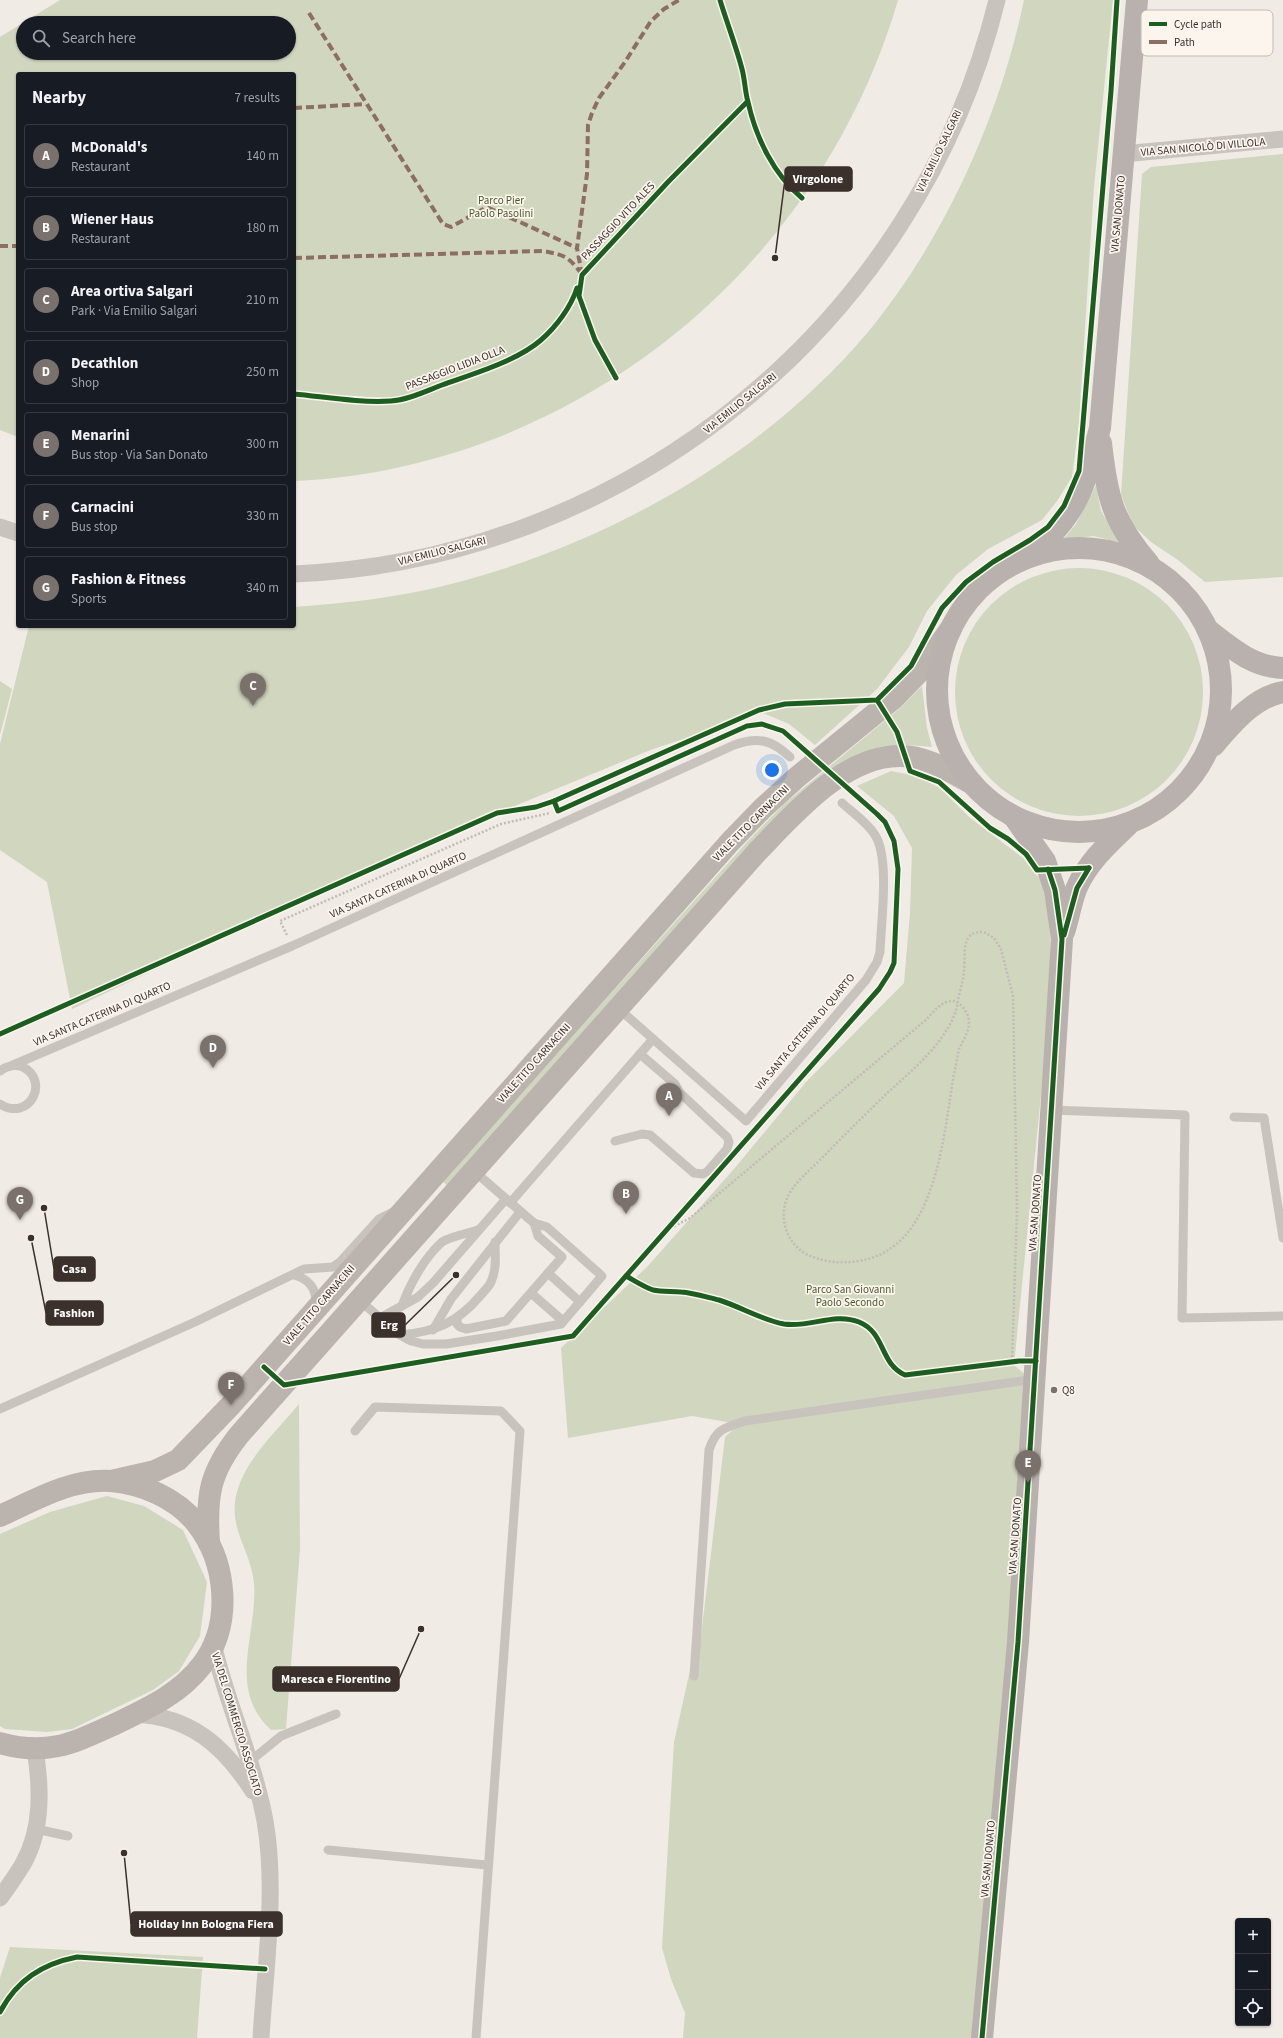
<!DOCTYPE html>
<meta charset="utf-8">
<style>
body{margin:0;font-family:"Source Sans 3",sans-serif;background:#242831;color:#f1f3f6}
.controls{position:absolute;right:12px;bottom:12px;display:grid;overflow:hidden;border-radius:4px;box-shadow:0 1px 3px #0004}
.controls button{width:36px;height:36px;display:grid;place-items:center;padding:0;border:0;border-bottom:1px solid #363941;background:#171b24;color:#f1f3f6;font:20px sans-serif}
.you{position:absolute;left:772px;top:770px;width:14px;height:14px;margin:-10px;border:3px solid #fff;border-radius:50%;background:#1a73e8;box-shadow:0 0 0 6px #1a73e833}
.badge{display:grid;place-items:center;width:26px;height:26px;border-radius:50%;background:#7a716c;color:#fff;font-size:13px;font-weight:700}
.pin{position:absolute;translate:-50% -33px;filter:drop-shadow(0 1px 2px #0008)}
.pin::after{content:'';position:absolute;top:21px;width:14px;height:12px;background:inherit;clip-path:polygon(0 0,100% 0,50% 100%)}
.list{margin:0;padding:0;list-style:none}
h2{display:flex;justify-content:space-between;align-items:center;height:52px;margin:0;padding:0 16px;font-size:17px}
h2 small{font-size:13px;font-weight:400;color:#9ea1a6}
.list li{display:grid;grid-template-columns:26px 1fr auto;gap:12px;align-items:center;box-sizing:border-box;height:64px;margin:0 8px 8px;padding:0 8px;border:1px solid #363941;border-radius:4px}
.list b{display:block;font-size:15px;white-space:nowrap}
.list p{margin:0;font-size:13px;white-space:nowrap;color:#9ea1a6}
.list em{font-size:13px;font-style:normal;color:#9ea1a6}
.icon{flex:none;width:22px;height:22px;fill:none;stroke:currentColor;stroke-width:2;stroke-linecap:round;stroke-linejoin:round}
.map{position:relative;flex:none;width:1283px;height:2038px;overflow:hidden}
.search{position:absolute;background:#171b24;box-shadow:0 1px 3px #0004;left:16px;top:16px;width:280px;height:44px;display:flex;align-items:center;gap:10px;box-sizing:border-box;padding:0 14px;border-radius:22px;color:#9ea1a6;font-size:15px}
.panel{position:absolute;background:#171b24;box-shadow:0 1px 3px #0004;left:16px;top:72px;width:280px;height:556px;border-radius:4px}
.map>svg:first-child{display:block}
.green{fill:#d1d6bf;fill-rule:evenodd}
.lines{fill:none;stroke-linecap:round;stroke-linejoin:round}
.path{stroke:#c2bbb6;stroke-width:2.5;stroke-dasharray:2 2;stroke-linecap:butt}
.lane{stroke:#c9c3be;stroke-width:9}
.street{stroke:#c9c3be;stroke-width:17}
.secondary{stroke:#bab3ae;stroke-width:22}
.primary{stroke:#b8b1ad;stroke-width:22}
.quiet{stroke:#8d6e63;stroke-width:4;stroke-dasharray:8 4;stroke-linecap:butt}
.cycleway-casing{stroke:#fbf5ee;stroke-width:8}
.cycleway{stroke:#1b5e20;stroke-width:5}
.poi-dot{fill:#7a716c;stroke:#fbf5ee;stroke-width:1.5}
.labels{text-anchor:middle;dominant-baseline:central;stroke-width:3.5;stroke-linejoin:round;paint-order:stroke}
.street-label{font-size:11px;fill:#3b302b;stroke:#fbf5ee}
.park-label{font-size:11px;fill:#4a5a2e;stroke:#fbf5ee}
.poi-label{font-size:11px;fill:#3b302b;stroke:#fbf5ee;text-anchor:start}
.key{fill:#fbf5ee;stroke:#c1bab4;stroke-width:1}
.key-label{font-size:11px;fill:#3b302b}
.leader{fill:none;stroke:#3b302b;stroke-width:1.5}
.callout-dot{fill:#3b302b;stroke:#fbf5ee;stroke-width:1.5}
.callout{fill:#3b302b;stroke:#3b302b;stroke-width:1.5}
.callout-label{font-size:12px;text-anchor:middle;font-weight:bold;fill:#fff}
</style>
<div class="map">
<svg width="1283" height="2038" viewBox="0 0 1283 2038">
<rect width="100%" height="100%" fill="#f0ebe5"/>
<g class="green">
<path d="M60 0H898C820 269 574 468 294 481V74H18V437L0 430V37ZM23 23H289V53H23Z"/>
<path d="M1024 0H1113L1094 187 1079 422 1072 477 1057 501 1042 520 988 549 956 575 927 611 909 647 877 689 815 745 789 724 763 713 653 749 396 855 72 1009 47 882 0 850V744L29 626H294V607C345 603 397 598 447 585 604 546 763 457 868 332 944 240 1000 116 1024 0Z"/>
<path d="M1283 154V577L1205 582 1178 560 1151 542 1133 525 1121 495 1142 174 1151 167Z"/>
<path d="M1096 485 1101 511 1119 542 1093 536 1063 540 1076 524Z"/>
<circle cx="1079" cy="692" r="124"/>
<path d="M0 681 12 689 0 735Z"/>
<path d="M922 686 927 728 932 747 908 745 880 747 834 770 448 1186 442 1181 748 841 784 804 899 709Z"/>
<path d="M891 771 917 776 940 788 969 817 1023 858 1036 875 1042 879 1050 904 1051 995 1014 1365 1029 1378 1013 1746 993 2038H683L685 2013 671 1979 662 1948 674 1742 689 1675 701 1636 725 1437 739 1424 692 1416 568 1438 561 1348 647 1267 734 1169 807 1081 904 983 910 913 912 848 894 816 857 786Z"/>
<path d="M299 1404 300 1549 286 1729 271 1730C226 1689 258 1633 254 1583 251 1550 227 1528 237 1492 246 1458 277 1431 299 1404Z"/>
<path d="M107 1496 144 1506 183 1530 207 1582 200 1636 179 1671 153 1690 72 1729 47 1732 5 1729 0 1726V1534L50 1512Z"/>
<path d="M10 1947 203 1957 197 2038H0V1978Z"/>
</g>
<g class="lines">
<g class="path">
<path d="M287 935 280 921 501 824 550 813"/>
<path d="M667 1230 690 1218 927 1019C937 1007 953 989 966 1012 974 1025 964 1038 959 1049 957 1057 956 1066 954 1074 943 1136 937 1250 858 1261 841 1264 823 1262 808 1255 786 1244 778 1217 788 1196 796 1181 810 1170 822 1158 842 1137 863 1117 884 1096 910 1072 954 1037 958 1000 960 991 963 982 964 972 966 956 959 930 984 932L994 938 1001 949 1013 996 1017 1209 1012 1362"/>
</g>
<g class="lane">
<path d="M618 1008 746 1121 866 980 877 962 880 952C881 923 890 858 875 835 867 822 853 813 842 803"/>
<path d="M13 1065 292 946 734 745C758 736 772 740 790 757"/>
<path d="M0 1071C7 1066 15 1064 23 1067 50 1081 30 1122 0 1104"/>
<path d="M1052 1110 1185 1115 1182 1318 1283 1316"/>
<path d="M1234 1117 1264 1118 1283 1238"/>
<path d="M615 1141 642 1134 650 1135 694 1173 703 1174 708 1171 727 1149 729 1142 727 1137 679 1092 675 1084 640 1054"/>
<path d="M510 1203 653 1039"/>
<path d="M548 1273 580 1302"/>
<path d="M294 1275C309 1279 316 1288 316 1303"/>
<path d="M531 1293 563 1321"/>
<path d="M359 1300 400 1335 411 1341 423 1344H446L497 1336 561 1324 602 1276 547 1227 534 1223 474 1171"/>
<path d="M402 1306C410 1284 424 1258 442 1242 449 1237 469 1233 478 1230"/>
<path d="M380 1318 418 1297 433 1283 506 1199"/>
<path d="M457 1319V1324L460 1327 466 1329 506 1321 562 1257 538 1236 534 1223"/>
<path d="M433 1330 451 1299 520 1212"/>
<path d="M400 1335C435 1332 457 1323 480 1296 483 1292 489 1287 491 1282 497 1269 495 1255 495 1242"/>
<path d="M0 1409 195 1322 304 1269 333 1267 340 1262 379 1219 393 1212"/>
<path d="M355 1431 375 1407 501 1411 520 1431 476 2038"/>
<path d="M694 1676 709 1450C716 1429 724 1428 745 1421L1035 1379"/>
<path d="M249 1762 281 1736 336 1714"/>
<path d="M36 1829 68 1836"/>
<path d="M328 1850 487 1865"/>
</g>
<g class="street">
<path d="M1123 154 1283 139"/>
<path d="M0 527 18 533"/>
<path d="M294 574C626 560 918 324 997 0"/>
<path d="M213 1644C227 1704 254 1761 265 1821 277 1889 265 1969 261 2038"/>
<path d="M135 1714C191 1717 223 1745 253 1791"/>
<path d="M0 1898C8 1887 16 1876 23 1864 43 1829 41 1787 35 1749"/>
</g>
<g class="secondary">
<path d="M111 1481 155 1471 178 1460 231 1405 730 842 763 808 796 778 893 699 923 668 951 628"/>
<path d="M0 1516C35 1500 72 1478 111 1481 143 1484 176 1498 196 1523 227 1562 233 1624 202 1665 179 1695 146 1709 113 1725 71 1744 47 1756 0 1743"/>
<path d="M209 1543C206 1496 209 1473 239 1435L758 851C794 814 844 755 901 756 926 756 949 771 971 783"/>
</g>
<g class="primary">
<path d="M1101 443C1107 497 1112 521 1149 564"/>
<circle cx="1079" cy="690" r="142"/>
<path d="M1030 554C1078 516 1085 485 1100 428L1137 0"/>
<path d="M1208 630C1231 648 1253 667 1283 668"/>
<path d="M1214 745C1232 724 1254 697 1283 692"/>
<path d="M1064 932C1069 918 1071 901 1077 887 1088 862 1109 843 1128 825"/>
<path d="M982 2038 1018 1642 1062 939 1055 890 1045 861 1014 817"/>
</g>
<g class="quiet">
<path d="M309 13 443 224 451 227 485 208H489L577 248"/>
<path d="M294 108 366 104"/>
<path d="M0 246H18"/>
<path d="M294 258 543 251C564 255 568 256 581 273"/>
<path d="M582 275 577 248 587 174 588 125 592 113 599 98 625 62 651 21 664 9 679 0"/>
</g>
<defs>
<g id="cycleway">
<path d="M720 0C727 23 736 46 742 69 745 80 745 92 748 102 756 138 774 175 802 198"/>
<path d="M616 378 595 340 579 296 582 275 668 182 747 102"/>
<path d="M294 394C326 397 359 403 391 401 408 400 426 391 442 385 473 374 517 361 541 340 556 327 571 307 577 288"/>
<path d="M877 700 897 732 910 771 939 782 990 828 1008 839 1026 854 1037 870 1089 868"/>
<path d="M1064 935 1077 888 1089 868"/>
<path d="M0 1034 497 813 536 807 554 801 759 710 785 704 877 700 911 666 942 608 966 582 993 562 1030 540 1048 527 1064 506 1079 471 1111 91 1117 0"/>
<path d="M626 1276C635 1281 644 1287 653 1290 662 1292 672 1291 681 1292 694 1293 706 1297 719 1300 741 1307 762 1320 784 1324 810 1328 834 1312 859 1322 886 1333 879 1363 905 1375L1019 1361H1036"/>
<path d="M264 1367 284 1385 573 1336 879 989 890 972 894 963 898 869 894 841 885 822 877 814 783 731 762 724 747 726 558 811 554 801"/>
<path d="M0 2012C17 1980 42 1964 77 1957L265 1969"/>
<path d="M982 2038 1018 1642 1062 939 1055 890 1048 869"/>
</g>
</defs>
<use href="#cycleway" class="cycleway-casing"/>
<use href="#cycleway" class="cycleway"/>
</g>
<circle class="poi-dot" cx="1054" cy="1390" r="4"/>
<g class="labels">
<g class="street-label">
<text transform="translate(1203 147) rotate(-5)">VIA SAN NICOLÒ DI VILLOLA</text>
<text transform="translate(939 151) rotate(-64)">VIA EMILIO SALGARI</text>
<text transform="translate(1118 214) rotate(-85)">VIA SAN DONATO</text>
<text transform="translate(618 221) rotate(-47)">PASSAGGIO VITO ALES</text>
<text transform="translate(455 368) rotate(-21)">PASSAGGIO LIDIA OLLA</text>
<text transform="translate(740 403) rotate(-39)">VIA EMILIO SALGARI</text>
<text transform="translate(442 551) rotate(-14)">VIA EMILIO SALGARI</text>
<text transform="translate(751 823) rotate(-45)">VIALE TITO CARNACINI</text>
<text transform="translate(398 885) rotate(-24)">VIA SANTA CATERINA DI QUARTO</text>
<text transform="translate(102 1014) rotate(-23)">VIA SANTA CATERINA DI QUARTO</text>
<text transform="translate(805 1032) rotate(-50)">VIA SANTA CATERINA DI QUARTO</text>
<text transform="translate(534 1063) rotate(-48)">VIALE TITO CARNACINI</text>
<text transform="translate(1035 1213) rotate(-86)">VIA SAN DONATO</text>
<text transform="translate(319 1305) rotate(-49)">VIALE TITO CARNACINI</text>
<text transform="translate(1015 1536) rotate(-86)">VIA SAN DONATO</text>
<text transform="translate(237 1724) rotate(73)">VIA DEL COMMERCIO ASSOCIATO</text>
<text transform="translate(988 1859) rotate(-85)">VIA SAN DONATO</text>
</g>
<g class="park-label">
<text x="501" y="200">Parco Pier<tspan x="501" dy="13">Paolo Pasolini</tspan></text>
<text x="850" y="1289">Parco San Giovanni<tspan x="850" dy="13">Paolo Secondo</tspan></text>
</g>
<g class="poi-label">
<text x="1062" y="1390">Q8</text>
</g>
</g>
<rect x="1141" y="10" width="132" height="46" rx="6" class="key"/>
<rect x="1149" y="22" width="18" height="4" fill="#1b5e20"/>
<rect x="1149" y="40" width="18" height="4" fill="#8d6e63"/>
<g class="key-label">
<text x="1174" y="28">Cycle path</text>
<text x="1174" y="46">Path</text>
</g>
<path class="leader" d="M775 258L785 179M44 1208L54 1269M31 1238L46 1313M456 1275L405 1325M421 1629L399 1679M124 1853L131 1924"/>
<g class="callout-dot">
<circle cx="775" cy="258" r="4"/>
<circle cx="44" cy="1208" r="4"/>
<circle cx="31" cy="1238" r="4"/>
<circle cx="456" cy="1275" r="4"/>
<circle cx="421" cy="1629" r="4"/>
<circle cx="124" cy="1853" r="4"/>
</g>
<g class="callout">
<rect x="785" y="167" width="67" height="24" rx="4"/>
<rect x="54" y="1257" width="41" height="24" rx="4"/>
<rect x="46" y="1301" width="57" height="24" rx="4"/>
<rect x="372" y="1313" width="33" height="24" rx="4"/>
<rect x="273" y="1667" width="126" height="24" rx="4"/>
<rect x="131" y="1912" width="151" height="24" rx="4"/>
</g>
<g class="callout-label">
<text x="818" y="183">Virgolone</text>
<text x="74" y="1273">Casa</text>
<text x="74" y="1317">Fashion</text>
<text x="389" y="1329">Erg</text>
<text x="336" y="1683">Maresca e Fiorentino</text>
<text x="206" y="1928">Holiday Inn Bologna Fiera</text>
</g>
</svg>
<div class="controls">
<button>+</button>
<button>−</button>
<button><svg class="icon" aria-label="locate" viewBox="0 0 24 24"><circle cx="12" cy="12" r="6"/><path d="M12 2v4M12 18v4M2 12h4M18 12h4"/></svg></button>
</div>
<div class="you"></div>
<div class="pin badge" style="left:669px;top:1116px">A</div>
<div class="pin badge" style="left:626px;top:1214px">B</div>
<div class="pin badge" style="left:253px;top:706px">C</div>
<div class="pin badge" style="left:213px;top:1068px">D</div>
<div class="pin badge" style="left:1028px;top:1483px">E</div>
<div class="pin badge" style="left:231px;top:1405px">F</div>
<div class="pin badge" style="left:20px;top:1220px">G</div>
<div class="search"><svg class="icon" aria-label="search" viewBox="0 0 24 24"><circle cx="10" cy="10" r="6"/><path d="M15 15l6 6"/></svg>Search here</div>
<section class="panel">
<h2>Nearby<small>7 results</small></h2>
<ul class="list">
<li><span class="badge">A</span><div><b>McDonald's</b><p>Restaurant</p></div><em>140 m</em></li>
<li><span class="badge">B</span><div><b>Wiener Haus</b><p>Restaurant</p></div><em>180 m</em></li>
<li><span class="badge">C</span><div><b>Area ortiva Salgari</b><p>Park · Via Emilio Salgari</p></div><em>210 m</em></li>
<li><span class="badge">D</span><div><b>Decathlon</b><p>Shop</p></div><em>250 m</em></li>
<li><span class="badge">E</span><div><b>Menarini</b><p>Bus stop · Via San Donato</p></div><em>300 m</em></li>
<li><span class="badge">F</span><div><b>Carnacini</b><p>Bus stop</p></div><em>330 m</em></li>
<li><span class="badge">G</span><div><b>Fashion &amp; Fitness</b><p>Sports</p></div><em>340 m</em></li>
</ul>
</section>
</div>
